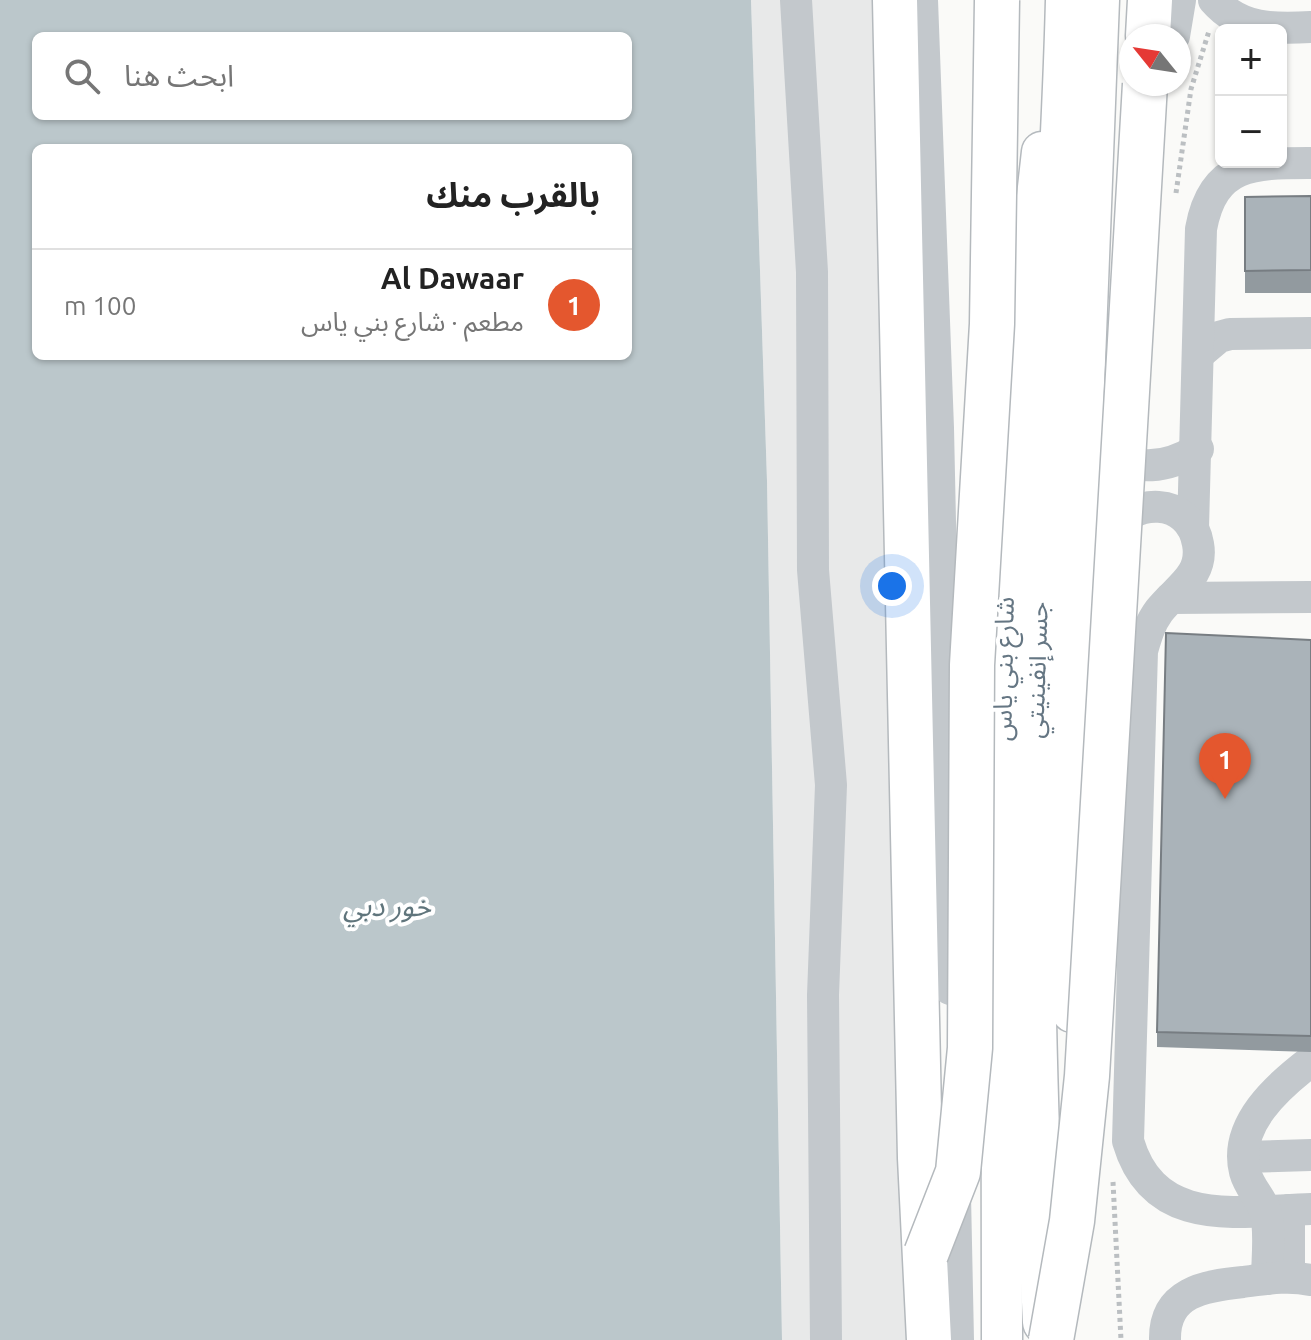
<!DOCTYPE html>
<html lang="ar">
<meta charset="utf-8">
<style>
body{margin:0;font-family:Ubuntu,"Noto Sans Arabic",sans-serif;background:#f6f6f6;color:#222;direction:rtl}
.controls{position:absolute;right:24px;top:24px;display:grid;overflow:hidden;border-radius:12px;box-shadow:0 2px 6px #0004}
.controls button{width:72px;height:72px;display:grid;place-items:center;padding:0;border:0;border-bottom:2px solid #e0e0e0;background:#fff;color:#222;font:40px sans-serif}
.compass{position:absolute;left:1119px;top:24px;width:72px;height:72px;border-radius:50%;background:#fff;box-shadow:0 2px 6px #0004;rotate:300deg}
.you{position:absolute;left:892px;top:586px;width:28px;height:28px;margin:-20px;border:6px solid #fff;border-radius:50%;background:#1a73e8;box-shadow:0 0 0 12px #1a73e833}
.badge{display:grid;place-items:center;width:52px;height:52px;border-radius:50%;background:#e4572e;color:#fff;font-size:26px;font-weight:700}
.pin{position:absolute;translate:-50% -66px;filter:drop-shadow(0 2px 4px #0008)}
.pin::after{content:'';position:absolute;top:42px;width:28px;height:24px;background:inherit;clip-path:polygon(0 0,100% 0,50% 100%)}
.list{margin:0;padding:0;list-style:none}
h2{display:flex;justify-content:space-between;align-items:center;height:104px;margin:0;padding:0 32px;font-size:34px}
h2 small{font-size:26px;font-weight:400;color:#767676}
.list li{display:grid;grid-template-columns:52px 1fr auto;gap:24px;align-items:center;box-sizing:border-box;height:112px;padding:0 32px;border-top:2px solid #e0e0e0}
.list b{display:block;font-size:30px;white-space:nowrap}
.list p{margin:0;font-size:26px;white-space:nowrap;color:#767676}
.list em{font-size:26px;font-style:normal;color:#767676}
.icon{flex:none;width:44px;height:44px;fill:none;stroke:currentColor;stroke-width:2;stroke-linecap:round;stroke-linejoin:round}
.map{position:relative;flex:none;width:1311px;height:1340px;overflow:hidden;direction:ltr}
.search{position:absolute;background:#fff;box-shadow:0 2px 6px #0004;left:32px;top:32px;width:600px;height:88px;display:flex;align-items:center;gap:20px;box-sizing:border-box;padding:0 28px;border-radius:12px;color:#767676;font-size:30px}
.panel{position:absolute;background:#fff;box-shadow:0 2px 6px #0004;left:32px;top:144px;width:600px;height:216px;border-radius:12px;direction:rtl}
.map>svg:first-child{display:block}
.built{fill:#e8e9e9}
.water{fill:#bbc7cb;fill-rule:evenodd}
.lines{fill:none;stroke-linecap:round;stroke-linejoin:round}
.major-casing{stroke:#b5babe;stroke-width:43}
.highway-casing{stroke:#b4b9bd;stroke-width:47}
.path{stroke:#bbbfc2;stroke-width:5;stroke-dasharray:4 4;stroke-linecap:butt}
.minor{stroke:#c3c8cc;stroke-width:32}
.major{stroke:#fff;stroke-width:40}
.highway{stroke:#fff;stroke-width:44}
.highway-bridge-casing{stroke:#b4b9bd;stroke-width:47;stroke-linecap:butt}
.highway-bridge{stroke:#fff;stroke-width:44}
.wall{fill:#929a9f}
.building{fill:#aab3b9;stroke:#777d82;stroke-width:2}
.labels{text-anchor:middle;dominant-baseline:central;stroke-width:8;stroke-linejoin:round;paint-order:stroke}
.street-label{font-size:26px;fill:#657683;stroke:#fff}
.water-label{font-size:28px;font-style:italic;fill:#60757c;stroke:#fff}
</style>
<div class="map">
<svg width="1311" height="1340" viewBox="0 0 1311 1340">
<rect width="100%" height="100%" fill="#fafaf8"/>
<path class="built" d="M751 0H907L929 1340H782L767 481Z"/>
<path class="water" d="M0 0H751L767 481 782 1340H0ZM36 36H628V116H36ZM36 148H628V356H36Z"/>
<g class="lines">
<defs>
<g id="major">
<path d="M1072 1012 1073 669 1099 0"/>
<path d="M1002 1340 1001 681 1019 356 1042 152"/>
</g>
<g id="highway">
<path d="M895 0 920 1158 929 1340"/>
<path d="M1148 36 1150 0"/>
<path d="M1045 1322C1035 1122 1029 923 1034 724 1039 482 1062 241 1068 0"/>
</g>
</defs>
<use href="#major" class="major-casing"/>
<use href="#highway" class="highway-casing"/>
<g class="path">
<path d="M1176 193 1191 89 1209 31"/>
<path d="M1113 1182 1121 1340"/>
</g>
<g class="minor">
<path d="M796 0 812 272 813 570 831 785 823 995 826 1340"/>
<path d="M922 0 938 428 950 989"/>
<path d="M1214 0C1240 30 1274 29 1311 27"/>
<path d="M1174 36 1180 0"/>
<path d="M1200 353 1219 337 1230 334 1311 333"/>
<path d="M1105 450C1135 473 1168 468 1198 449"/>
<path d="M1193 528 1201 229C1213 162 1255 163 1311 163"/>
<path d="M1110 535C1130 496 1190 496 1198 544 1204 576 1176 589 1159 611 1150 623 1146 637 1142 651L1128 1141C1154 1230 1238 1211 1311 1209"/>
<path d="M1171 598 1311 597"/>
<path d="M1244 1157 1311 1155"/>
<path d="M955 1195 958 1340"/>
<path d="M1289 1277V1210"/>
<path d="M1267 1279C1267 1259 1271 1229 1265 1210 1260 1197 1249 1187 1245 1172 1233 1125 1278 1086 1311 1061"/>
<path d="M1165 1340C1164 1292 1204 1286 1243 1282 1266 1279 1288 1275 1311 1280"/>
</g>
<use href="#major" class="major"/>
<use href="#highway" class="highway"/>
<defs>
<g id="highway-bridge">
<path d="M926 1254 958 1172 970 1048 972 665 992 324 997 0"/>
<path d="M1051 1340 1072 1221 1087 1076 1145 84"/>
</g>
</defs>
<use href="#highway-bridge" class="highway-bridge-casing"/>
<use href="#highway-bridge" class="highway-bridge"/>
</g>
<g class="wall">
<path d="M1311 196V293H1245V197Z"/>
<path d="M1311 640V1052L1157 1047V1032Z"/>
</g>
<g class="building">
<path d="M1311 196V270L1245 271V197Z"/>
<path d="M1166 633 1311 640V1036L1157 1032Z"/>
</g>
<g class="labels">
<g class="street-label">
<text transform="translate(1003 669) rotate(-89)">شارع بني ياس</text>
<text transform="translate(1036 670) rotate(-88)">جسر إنفينيتي</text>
</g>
<g class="water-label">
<text x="387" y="905">خور دبي</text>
</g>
</g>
</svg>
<div class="controls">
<button>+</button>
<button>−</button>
</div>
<svg class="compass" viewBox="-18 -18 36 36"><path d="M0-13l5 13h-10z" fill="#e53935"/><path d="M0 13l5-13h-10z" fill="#767676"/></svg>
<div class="you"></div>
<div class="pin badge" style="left:1225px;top:799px">1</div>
<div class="search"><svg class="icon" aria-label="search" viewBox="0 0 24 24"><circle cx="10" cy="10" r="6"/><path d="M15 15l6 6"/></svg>ابحث هنا</div>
<section class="panel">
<h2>بالقرب منك<small></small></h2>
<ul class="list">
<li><span class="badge">1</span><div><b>Al Dawaar</b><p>مطعم · شارع بني ياس</p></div><em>100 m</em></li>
</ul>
</section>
</div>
